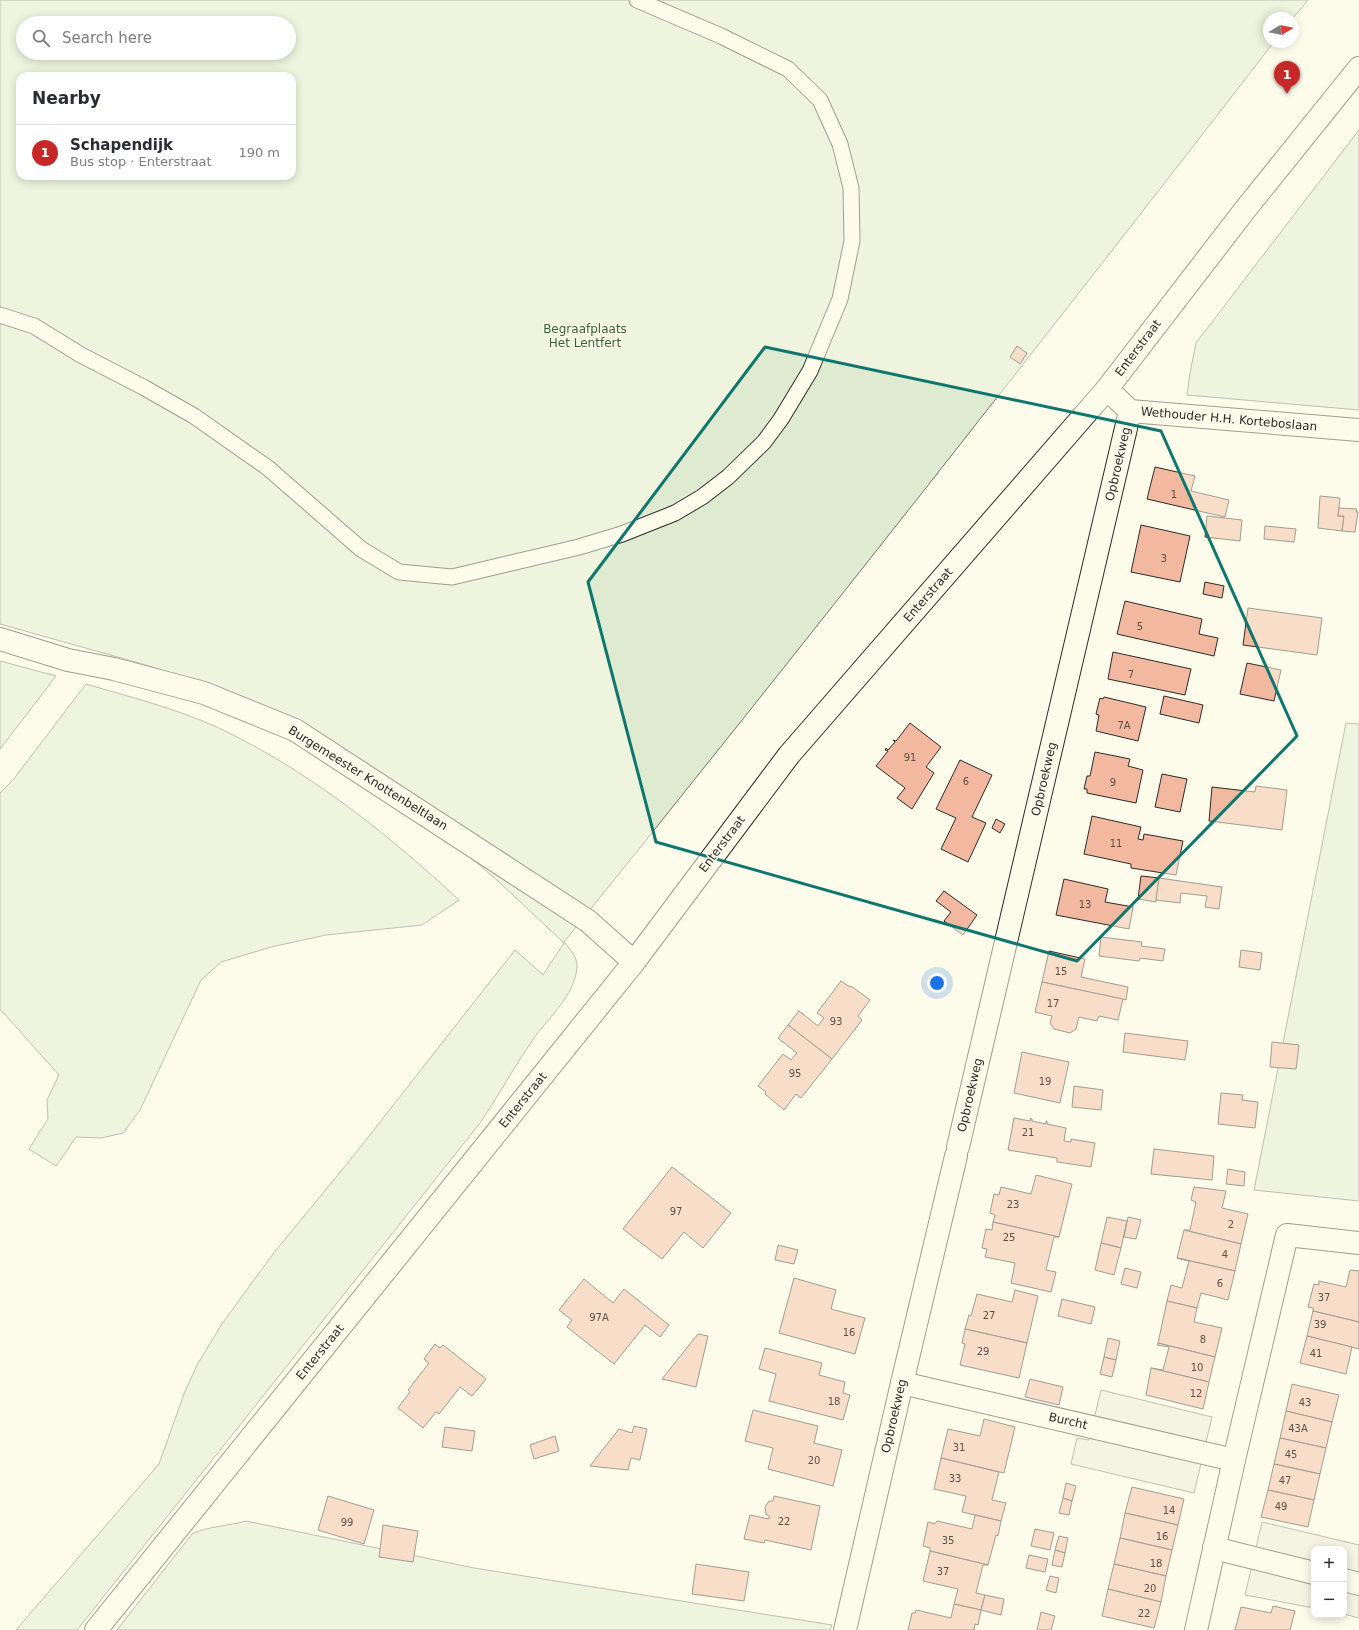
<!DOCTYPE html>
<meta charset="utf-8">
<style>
body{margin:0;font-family:"DejaVu Sans",sans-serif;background:#f2f2f3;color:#2b2b33}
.controls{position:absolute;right:12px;bottom:12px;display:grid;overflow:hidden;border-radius:8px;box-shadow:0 2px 10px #0003}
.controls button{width:36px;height:36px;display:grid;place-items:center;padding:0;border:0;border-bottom:1px solid #e1e1e2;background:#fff;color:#2b2b33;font:20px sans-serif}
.compass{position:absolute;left:1263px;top:12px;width:36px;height:36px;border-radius:50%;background:#fff;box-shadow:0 2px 10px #0003;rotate:80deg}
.you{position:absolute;left:937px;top:983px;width:14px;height:14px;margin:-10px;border:3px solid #fff;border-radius:50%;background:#1a73e8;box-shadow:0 0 0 6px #1a73e833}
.badge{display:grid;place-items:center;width:26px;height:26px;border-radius:50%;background:#c62828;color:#fff;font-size:13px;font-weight:700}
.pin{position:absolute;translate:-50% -33px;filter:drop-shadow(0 1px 2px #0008)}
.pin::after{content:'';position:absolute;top:21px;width:14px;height:12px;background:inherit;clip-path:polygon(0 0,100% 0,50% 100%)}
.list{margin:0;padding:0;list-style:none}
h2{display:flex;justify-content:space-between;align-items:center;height:52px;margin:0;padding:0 16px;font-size:17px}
h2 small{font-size:13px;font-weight:400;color:#7c7c81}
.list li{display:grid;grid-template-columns:26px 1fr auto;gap:12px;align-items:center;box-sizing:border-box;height:56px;padding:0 16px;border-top:1px solid #e1e1e2}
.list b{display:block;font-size:15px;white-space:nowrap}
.list p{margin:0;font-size:13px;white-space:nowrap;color:#7c7c81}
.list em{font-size:13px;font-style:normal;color:#7c7c81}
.icon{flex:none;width:22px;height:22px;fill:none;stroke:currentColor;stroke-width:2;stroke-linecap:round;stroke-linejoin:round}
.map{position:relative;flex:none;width:1359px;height:1630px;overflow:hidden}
.search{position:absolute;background:#fff;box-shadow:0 2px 10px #0003;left:16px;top:16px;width:280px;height:44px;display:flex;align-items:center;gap:10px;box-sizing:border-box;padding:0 14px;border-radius:22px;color:#7c7c81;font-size:15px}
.panel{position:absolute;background:#fff;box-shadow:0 2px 10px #0003;left:16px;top:72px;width:280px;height:108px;border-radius:12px}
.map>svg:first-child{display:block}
.green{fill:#deebd1;stroke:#74746e;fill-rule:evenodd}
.parking{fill:#eceadb;stroke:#74746e}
.building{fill:#f2b8a0;stroke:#2b2b2b}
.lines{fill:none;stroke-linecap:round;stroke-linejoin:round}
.service-casing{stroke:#2b2b2b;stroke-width:17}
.minor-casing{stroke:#2b2b2b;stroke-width:24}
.tertiary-casing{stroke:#2b2b2b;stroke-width:24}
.secondary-casing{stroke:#2b2b2b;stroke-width:24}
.service{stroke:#fdfbea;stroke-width:15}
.minor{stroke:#fdfbea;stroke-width:22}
.tertiary{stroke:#fdfbea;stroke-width:22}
.secondary{stroke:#fdfbea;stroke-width:22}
.marked{fill:none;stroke:#0f766e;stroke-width:3;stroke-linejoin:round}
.labels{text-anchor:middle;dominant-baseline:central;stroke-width:3;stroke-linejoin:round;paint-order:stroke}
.number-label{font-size:10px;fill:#5d4e48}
.park-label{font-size:12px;fill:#34623c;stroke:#fdfbea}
.street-label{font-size:12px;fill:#2b2b2b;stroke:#fdfbea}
</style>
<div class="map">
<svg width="1359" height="1630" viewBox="0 0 1359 1630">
<rect width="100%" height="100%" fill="#fdfbea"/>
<g class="green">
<path d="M0 0H1308L1293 18H1269V42H1274C1040 344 804 645 564 942 570 950 578 957 577 968 574 996 549 1017 534 1038 515 1065 499 1095 480 1123L77 1630H16L159 1464 184 1394 197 1365 222 1324 273 1254 355 1154 515 950 543 975 564 943 498 881 426 819 252 704 153 667 0 624ZM23 23H289V53H23ZM20 76H292V176H20Z"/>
<path d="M1359 130V410L1187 395 1190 373 1196 343Z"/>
<path d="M0 661 56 676 0 749Z"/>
<path d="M86 684C137 699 190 712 237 737 319 779 392 838 459 900L422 925 326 935 271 947 221 962 201 980 140 1110 123 1133 101 1138 76 1137 56 1166 29 1149 48 1119 47 1100 59 1075 0 1009V793L13 780Z"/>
<path d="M1346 723 1359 724V1201L1254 1190Z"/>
<path d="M246 1521 474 1568 832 1625 830 1630H117L192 1534C209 1526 228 1526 246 1521Z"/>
</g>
<g class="parking">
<path d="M1101 1390 1212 1417 1194 1493 1071 1464 1077 1438 1089 1440Z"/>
<path d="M1262 1522 1359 1545V1618L1344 1614V1549H1314V1608L1245 1595Z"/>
</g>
<g class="building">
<path d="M1017 346 1027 353 1020 364 1010 357Z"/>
<path d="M1155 467 1195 476 1191 491 1229 500 1225 517 1147 499Z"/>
<path d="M1320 496 1340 498 1338 516H1344L1342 531 1318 528Z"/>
<path d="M1339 508 1357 509 1356 512H1358L1355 532 1342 531 1344 516H1338Z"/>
<path d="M1207 516 1242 520 1240 541 1205 537Z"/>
<path d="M1141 525 1190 536 1180 582 1131 572Z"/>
<path d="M1265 526 1296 529 1294 542 1264 539Z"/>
<path d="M1205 582 1224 586 1222 598 1203 594Z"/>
<path d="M1125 601 1202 619 1199 634 1218 638 1214 656 1117 634Z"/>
<path d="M1248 608 1322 618 1317 655 1243 645Z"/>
<path d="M1113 652 1191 669 1185 695 1108 679Z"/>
<path d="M1247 663 1281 670 1274 701 1240 694Z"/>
<path d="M1164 696 1203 705 1199 723 1160 714Z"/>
<path d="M1104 697 1146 707 1138 741 1096 731 1099 715 1096 714 1100 698 1103 699Z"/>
<path d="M910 723 941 747 926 767 934 773 912 809 897 798 905 788 876 766 888 751 885 750 886 748 888 750 895 742 893 740 896 741Z"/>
<path d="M1095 752 1130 759 1128 766 1143 770 1136 803 1087 793V789H1084L1087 776H1090Z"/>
<path d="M960 760 992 775 972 817 986 823 968 862 941 849 956 818 936 809Z"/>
<path d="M1162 774 1187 779 1180 812 1155 807Z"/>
<path d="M1256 786 1287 790 1282 830 1209 821 1212 787 1255 792Z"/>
<path d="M1092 816 1141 827 1138 839 1143 840 1144 834 1183 841 1176 875 1131 868V864L1084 854Z"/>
<path d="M996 819 1005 824 1000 833 992 828Z"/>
<path d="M1141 876 1159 878 1156 902 1138 899Z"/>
<path d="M1159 878 1222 887 1219 909 1205 907 1207 896 1181 893 1180 903 1156 900Z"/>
<path d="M1064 879 1108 889 1105 902 1133 907 1129 929 1056 915Z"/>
<path d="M944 891 977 915 963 935 944 921 951 912 936 901Z"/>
<path d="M1101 937 1142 942 1141 946 1165 949 1163 961 1140 958 1139 961 1099 956Z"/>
<path d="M1241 950 1262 953 1260 970 1239 967Z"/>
<path d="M1049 951 1085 959 1081 977 1128 987 1126 1000 1042 982Z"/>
<path d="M841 981 850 987 851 986 870 1000 858 1016 862 1020 832 1059 788 1025 799 1011 818 1026 824 1018 817 1013Z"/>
<path d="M1042 982 1123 999 1118 1020 1099 1016 1097 1021 1079 1017 1076 1029 1070 1033 1054 1029 1050 1023 1052 1016 1035 1012Z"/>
<path d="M788 1025 832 1059 801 1098 796 1094 784 1110 765 1094 766 1092 758 1086 783 1054 791 1060 797 1053 778 1038Z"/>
<path d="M1125 1033 1188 1041 1185 1060 1123 1052Z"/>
<path d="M1272 1042 1299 1045 1296 1069 1270 1067Z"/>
<path d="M1022 1052 1069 1062 1060 1103 1014 1093Z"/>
<path d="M1074 1086 1103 1090 1101 1110 1072 1107Z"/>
<path d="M1221 1093 1243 1095 1242 1100 1258 1102 1255 1128 1218 1124Z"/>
<path d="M1014 1118 1030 1121 1031 1118 1032 1119V1121L1046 1124V1121H1047V1124L1066 1128 1064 1141 1071 1142V1139L1095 1143 1091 1167 1057 1162V1158L1008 1150Z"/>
<path d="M1154 1149 1214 1156 1212 1180 1151 1174Z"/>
<path d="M672 1167 731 1213 703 1248 684 1232 662 1259 623 1229Z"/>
<path d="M1228 1169 1245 1172 1244 1186 1226 1184Z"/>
<path d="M1036 1175 1072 1184 1059 1237 993 1222 995 1215 990 1213 994 1194 999 1195 1001 1187 1031 1194Z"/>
<path d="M1194 1187 1226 1191 1222 1208 1248 1214 1241 1244 1184 1230H1190L1196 1202 1191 1200Z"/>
<path d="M1107 1217 1127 1221 1121 1248 1101 1243Z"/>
<path d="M1128 1217 1141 1220 1136 1239 1124 1237Z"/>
<path d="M993 1222 1059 1237H1054L1046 1270 1056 1272 1051 1292 1011 1283 1015 1263 985 1257 987 1249 982 1248 986 1229 992 1230Z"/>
<path d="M1184 1230 1241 1244 1235 1271 1177 1258Z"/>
<path d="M1101 1243 1121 1248 1114 1275 1095 1270Z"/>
<path d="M778 1245 798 1250 794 1264 775 1260Z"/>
<path d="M1177 1258 1235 1271 1228 1300 1201 1293 1197 1308 1167 1301 1171 1285 1182 1288 1189 1261Z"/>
<path d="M1125 1268 1141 1272 1137 1288 1121 1284Z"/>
<path d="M1350 1270 1359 1271V1322L1313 1311V1308L1308 1307 1314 1284 1319 1285V1281L1346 1287Z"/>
<path d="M794 1278 836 1290 831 1309 865 1318 855 1354 779 1333Z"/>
<path d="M584 1279 613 1303 624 1289 669 1325 660 1337 645 1325 614 1364 567 1327 572 1320 559 1310Z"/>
<path d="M1015 1290 1038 1296 1027 1343 965 1329 969 1315 971 1316 977 1294 1012 1302Z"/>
<path d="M1062 1299 1095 1307 1091 1324 1058 1316Z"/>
<path d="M1167 1301 1197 1308 1194 1322 1222 1328 1215 1357 1158 1343Z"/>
<path d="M1313 1311 1359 1322V1349L1307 1336Z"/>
<path d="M965 1329 1027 1343 1019 1378 960 1365 965 1344 962 1343Z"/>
<path d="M698 1334 708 1336 696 1387 662 1379Z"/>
<path d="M1307 1336 1352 1347 1346 1374 1300 1363Z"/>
<path d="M1108 1338 1120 1341 1116 1360 1104 1357Z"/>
<path d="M1158 1343 1215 1357 1209 1382 1151 1368 1163 1370 1169 1347 1157 1345Z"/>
<path d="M435 1344 440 1348 443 1345 486 1379 472 1396 460 1387 439 1414 436 1412 423 1428 398 1408 410 1392 408 1390 429 1363 424 1359Z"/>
<path d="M765 1348 822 1363 819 1375 845 1382 843 1393 850 1395 843 1420 769 1401 776 1374 759 1369Z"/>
<path d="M1104 1357 1116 1360 1112 1377 1100 1374Z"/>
<path d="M1151 1368 1209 1382 1203 1409 1146 1395Z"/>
<path d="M1030 1379 1063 1387 1059 1405 1025 1397Z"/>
<path d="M1292 1384 1339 1395 1332 1422 1286 1411Z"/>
<path d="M753 1410 818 1426 814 1443 842 1450 833 1486 768 1469 773 1448 745 1441Z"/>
<path d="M1286 1411 1332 1422 1326 1448 1280 1438Z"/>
<path d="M984 1419 1015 1427 1004 1473 941 1458 948 1429 980 1436Z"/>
<path d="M634 1426 647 1429 640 1460 631 1458 628 1470 590 1466 619 1429 632 1433Z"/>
<path d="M445 1427 475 1431 472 1451 442 1447Z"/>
<path d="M555 1436 559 1451 534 1459 530 1445Z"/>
<path d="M1280 1438 1326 1448 1320 1474 1274 1464Z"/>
<path d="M941 1458 999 1472 992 1500 1006 1503 1001 1521 962 1512 966 1496 934 1489Z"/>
<path d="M1274 1464 1320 1474 1314 1500 1268 1490Z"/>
<path d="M1066 1483 1076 1486 1072 1501 1063 1498Z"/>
<path d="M1132 1487 1184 1499 1178 1525 1125 1513Z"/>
<path d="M1268 1490 1314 1500 1308 1527 1261 1517Z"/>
<path d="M328 1496 374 1510 364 1544 318 1530Z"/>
<path d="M774 1496 820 1506 811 1550 765 1540 764 1543 744 1539 750 1515 769 1519 770 1517 766 1514 765 1507 769 1501H773Z"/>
<path d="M1063 1498 1072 1501 1069 1515 1059 1513Z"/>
<path d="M1125 1513 1178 1525 1172 1550 1120 1538Z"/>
<path d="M975 1515 1001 1521 998 1536 996 1535 988 1565 930 1551V1548L923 1546 928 1522 935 1524 937 1521 972 1529Z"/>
<path d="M383 1525 418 1531 413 1562 379 1557Z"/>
<path d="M1035 1529 1054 1533 1050 1550 1031 1546Z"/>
<path d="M1059 1536 1068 1538 1065 1553 1055 1550Z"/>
<path d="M1120 1538 1172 1550 1166 1576 1114 1564Z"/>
<path d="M1055 1550 1065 1553 1062 1567 1052 1565Z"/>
<path d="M930 1551 988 1565H983L976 1593 985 1595 981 1610 954 1604 958 1589 923 1581Z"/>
<path d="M1029 1555 1048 1559 1045 1572 1026 1568Z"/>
<path d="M696 1564 749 1572 744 1601 692 1594Z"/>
<path d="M1114 1564 1166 1576 1161 1602 1108 1589Z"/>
<path d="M1050 1576 1059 1578 1056 1593 1046 1590Z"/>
<path d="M1108 1589 1161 1602 1154 1628 1102 1616Z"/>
<path d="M985 1595 1004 1599 1001 1615 981 1610Z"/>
<path d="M954 1604 981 1610 978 1625 975 1624 974 1630H908L912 1613H915L916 1610 951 1618Z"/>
<path d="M1273 1606 1295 1611 1290 1630H1235L1241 1607 1271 1613Z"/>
<path d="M1041 1612 1055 1616 1051 1630H1037Z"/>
</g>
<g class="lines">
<defs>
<path id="service" d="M0 315 34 326 81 355 143 387 194 416 268 468 361 549 399 572 452 577 579 547 622 534 675 513 702 497 728 477 764 442 781 419 810 371 840 299 852 241 851 188 840 144 820 100 788 69 721 36 637 0"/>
<g id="minor">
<path d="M1107 389 1130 411 1359 430"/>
<path d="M958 1147 1130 411"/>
<path d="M902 1383 1234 1460"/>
<path d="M1214 1548 1314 1573"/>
<path d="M1344 1580 1359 1584"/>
<path d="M845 1630 902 1383 956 1156"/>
<path d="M1196 1630 1234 1460 1287 1235 1359 1243"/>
</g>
<path id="tertiary" d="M0 639 68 660 114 669 204 693 295 730 588 921 634 962"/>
<path id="secondary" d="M96 1630 634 962 789 755 1107 389 1244 211 1359 68"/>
</defs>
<use href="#service" class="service-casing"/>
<use href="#minor" class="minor-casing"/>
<use href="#tertiary" class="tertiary-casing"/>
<use href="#secondary" class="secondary-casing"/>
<use href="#service" class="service"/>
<use href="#minor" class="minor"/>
<use href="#tertiary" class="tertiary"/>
<use href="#secondary" class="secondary"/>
</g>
<path d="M0 0H1359V1630H0ZM765 347 1161 431 1297 736 1077 961 656 842 588 582Z" fill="#fdfbea" fill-opacity=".55" fill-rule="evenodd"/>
<path class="marked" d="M765 347 1161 431 1297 736 1077 961 656 842 588 582Z"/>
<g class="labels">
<g class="number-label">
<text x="1174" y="494">1</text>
<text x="1164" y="558">3</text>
<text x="1140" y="626">5</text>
<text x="1131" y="674">7</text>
<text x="1124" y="725">7A</text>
<text x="910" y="757">91</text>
<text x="966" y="781">6</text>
<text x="1113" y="782">9</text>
<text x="1116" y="843">11</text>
<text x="1085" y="904">13</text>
<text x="1061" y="971">15</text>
<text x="1053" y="1003">17</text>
<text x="836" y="1021">93</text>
<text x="795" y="1073">95</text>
<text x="1045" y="1081">19</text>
<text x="1028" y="1132">21</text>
<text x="1013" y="1204">23</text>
<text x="676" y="1211">97</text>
<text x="1231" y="1224">2</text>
<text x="1009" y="1237">25</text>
<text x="1225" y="1254">4</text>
<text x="1220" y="1283">6</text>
<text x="1324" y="1297">37</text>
<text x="989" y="1315">27</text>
<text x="599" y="1317">97A</text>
<text x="1320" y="1324">39</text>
<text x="849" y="1332">16</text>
<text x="1203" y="1339">8</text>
<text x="983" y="1351">29</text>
<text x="1316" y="1353">41</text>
<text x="1197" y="1367">10</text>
<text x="1196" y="1393">12</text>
<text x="834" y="1401">18</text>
<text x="1305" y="1402">43</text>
<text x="1298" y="1428">43A</text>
<text x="959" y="1447">31</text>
<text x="1291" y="1454">45</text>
<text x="814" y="1460">20</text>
<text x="955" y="1478">33</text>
<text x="1285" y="1480">47</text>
<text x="1281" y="1506">49</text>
<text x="1169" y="1510">14</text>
<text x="784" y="1521">22</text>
<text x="347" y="1522">99</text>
<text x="1162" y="1536">16</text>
<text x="948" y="1540">35</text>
<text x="1156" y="1563">18</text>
<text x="943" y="1571">37</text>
<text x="1150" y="1588">20</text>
<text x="1144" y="1613">22</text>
</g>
<g class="park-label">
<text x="585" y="329">Begraafplaats<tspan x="585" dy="14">Het Lentfert</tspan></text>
</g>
<g class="street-label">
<text transform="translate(1138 348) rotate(-53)">Enterstraat</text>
<text transform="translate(1229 419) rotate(5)">Wethouder H.H. Korteboslaan</text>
<text transform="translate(1118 464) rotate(-77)">Opbroekweg</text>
<text transform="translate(928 595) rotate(-49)">Enterstraat</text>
<text transform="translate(368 778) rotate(32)">Burgemeester Knottenbeltlaan</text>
<text transform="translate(1044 779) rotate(-77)">Opbroekweg</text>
<text transform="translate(722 844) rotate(-53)">Enterstraat</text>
<text transform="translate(970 1095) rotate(-77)">Opbroekweg</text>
<text transform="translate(523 1100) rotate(-51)">Enterstraat</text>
<text transform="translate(320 1352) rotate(-51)">Enterstraat</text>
<text transform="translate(894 1416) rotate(-77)">Opbroekweg</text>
<text transform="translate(1068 1421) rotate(13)">Burcht</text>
</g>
</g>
</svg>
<div class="controls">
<button>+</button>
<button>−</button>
</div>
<svg class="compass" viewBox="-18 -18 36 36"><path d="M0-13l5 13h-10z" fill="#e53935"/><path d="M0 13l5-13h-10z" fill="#7c7c81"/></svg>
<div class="you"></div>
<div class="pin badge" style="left:1287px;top:94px">1</div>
<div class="search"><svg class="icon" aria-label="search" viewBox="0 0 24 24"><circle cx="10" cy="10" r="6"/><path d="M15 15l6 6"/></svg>Search here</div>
<section class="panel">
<h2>Nearby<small></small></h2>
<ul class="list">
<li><span class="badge">1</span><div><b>Schapendijk</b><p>Bus stop · Enterstraat</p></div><em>190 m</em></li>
</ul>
</section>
</div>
